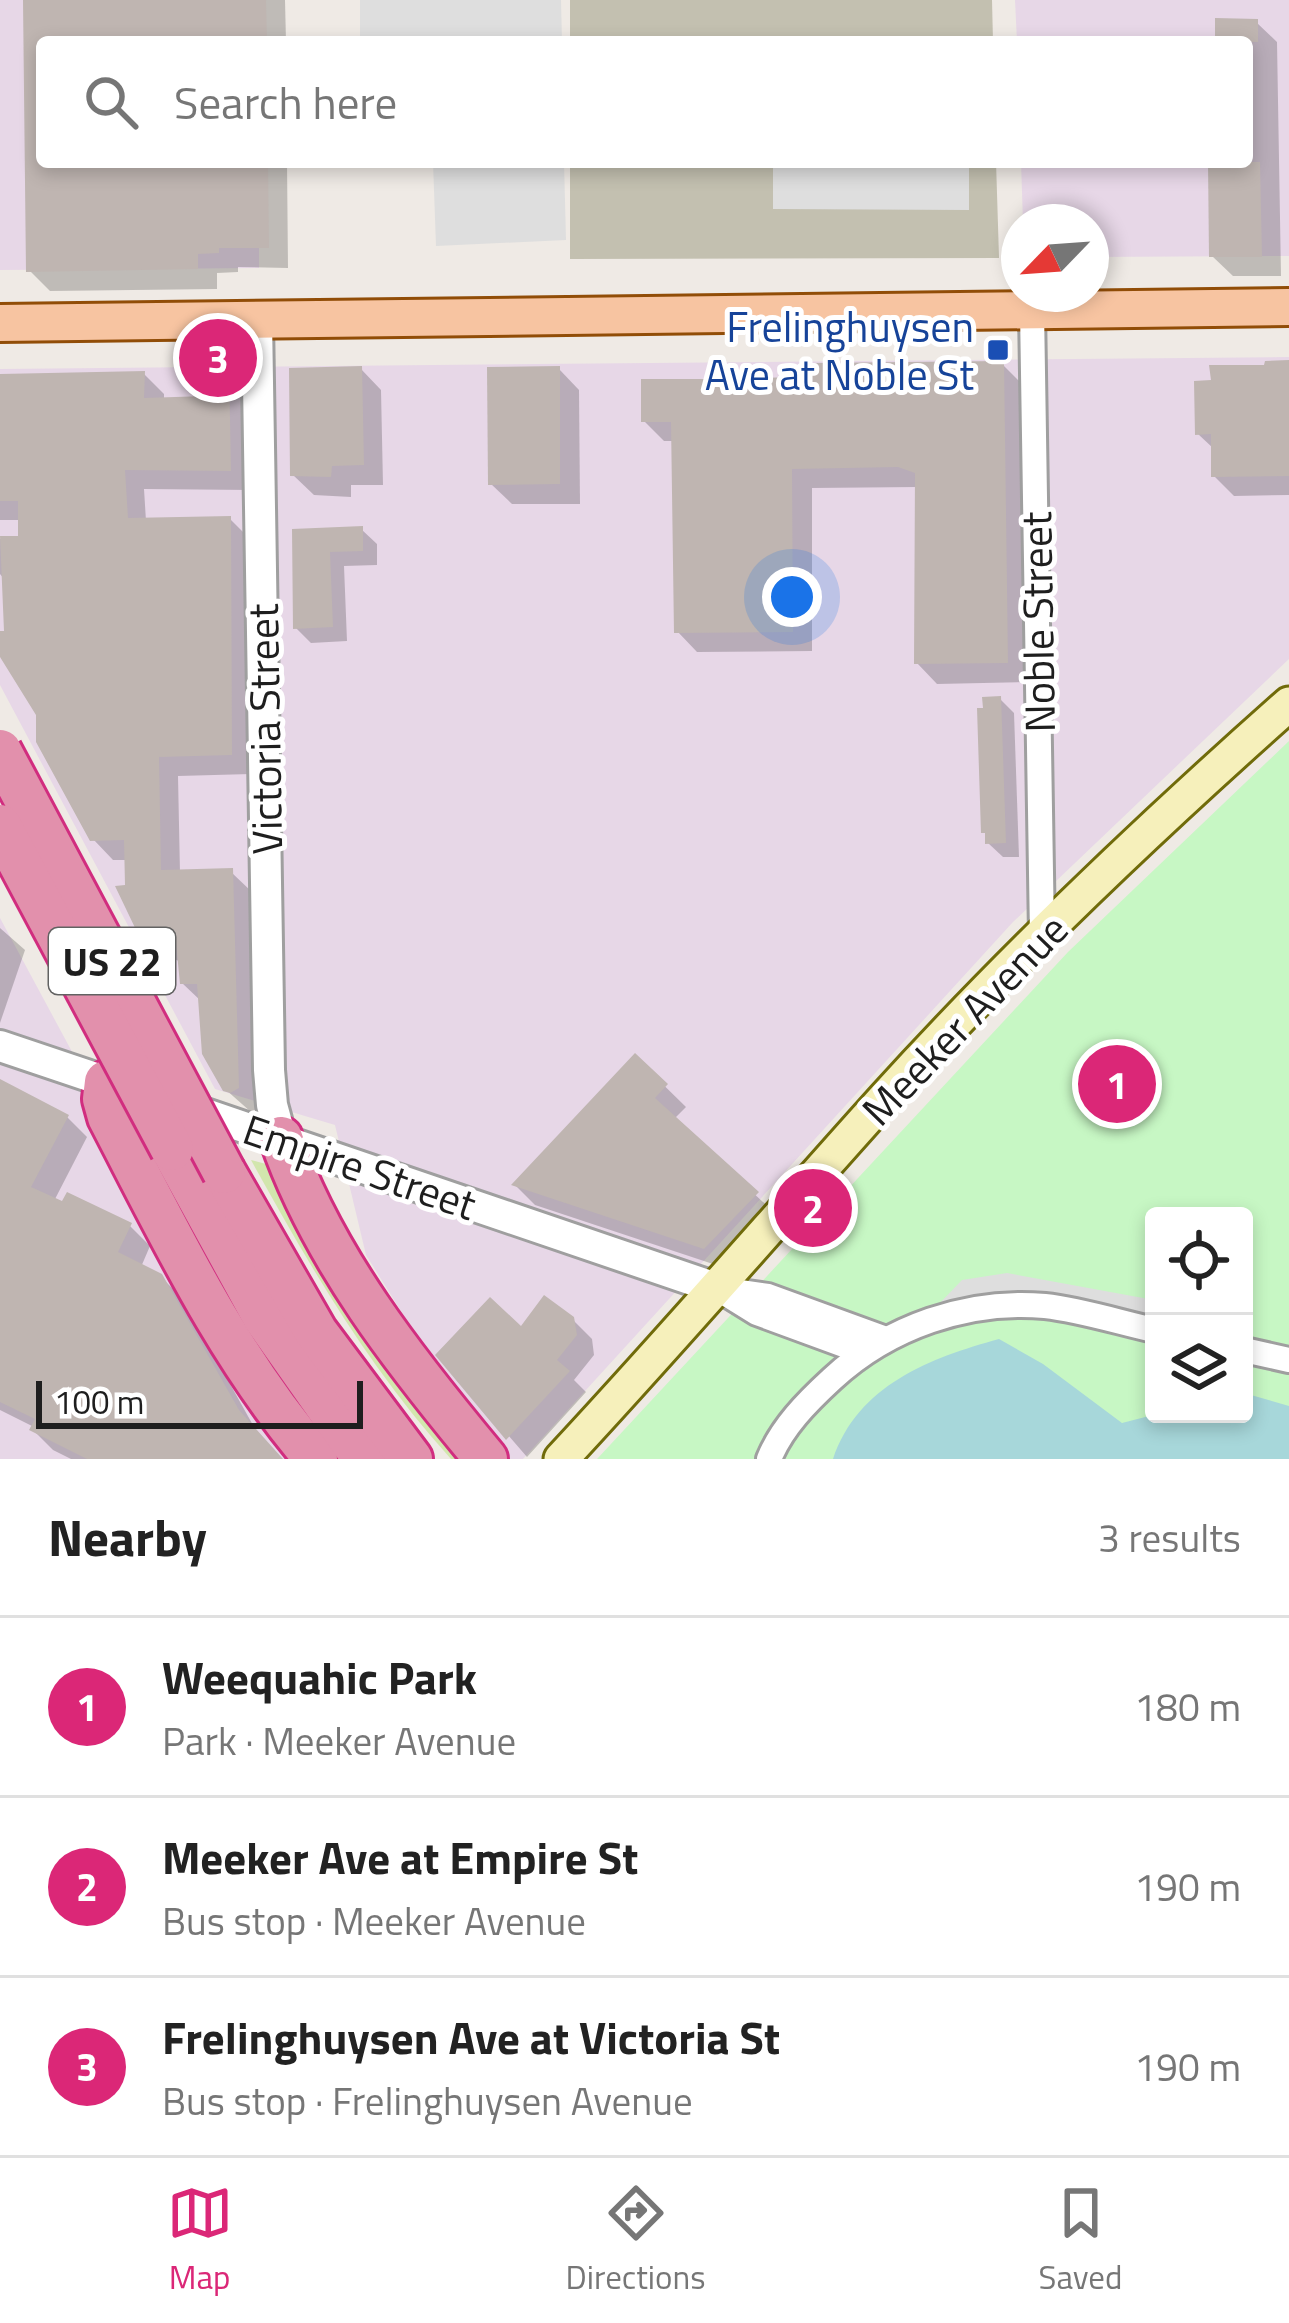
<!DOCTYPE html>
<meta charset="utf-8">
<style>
body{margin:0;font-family:"Titillium Web",sans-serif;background:#f2f2f2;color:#222}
.controls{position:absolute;right:36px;bottom:36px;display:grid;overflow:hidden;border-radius:12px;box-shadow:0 6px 18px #0003}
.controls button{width:108px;height:108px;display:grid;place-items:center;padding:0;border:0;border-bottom:3px solid #e0e0e0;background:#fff;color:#222;font:60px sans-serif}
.compass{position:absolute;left:1001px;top:204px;width:108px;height:108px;border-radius:50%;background:#fff;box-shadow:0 6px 18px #0003;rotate:245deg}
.scale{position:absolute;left:36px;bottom:30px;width:327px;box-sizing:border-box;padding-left:12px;border:6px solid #1e1e1e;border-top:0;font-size:33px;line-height:42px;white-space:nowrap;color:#1e1e1e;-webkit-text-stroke:9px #fff;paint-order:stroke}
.you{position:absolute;left:792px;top:597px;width:42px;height:42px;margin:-30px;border:9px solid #fff;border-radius:50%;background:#1a73e8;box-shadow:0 0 0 18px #1a73e833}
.badge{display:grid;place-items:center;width:78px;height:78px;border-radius:50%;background:#db2777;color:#fff;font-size:39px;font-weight:700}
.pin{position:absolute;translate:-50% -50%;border:6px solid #fff;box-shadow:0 3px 12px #0006}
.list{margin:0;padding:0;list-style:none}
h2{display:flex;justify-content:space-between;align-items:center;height:156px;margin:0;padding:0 48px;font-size:51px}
h2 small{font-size:39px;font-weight:400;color:#767676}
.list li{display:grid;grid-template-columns:78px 1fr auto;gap:36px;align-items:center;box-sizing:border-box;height:180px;padding:0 48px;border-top:3px solid #e0e0e0}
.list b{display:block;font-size:45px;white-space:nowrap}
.list p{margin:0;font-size:39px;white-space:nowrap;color:#767676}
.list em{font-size:39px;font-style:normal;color:#767676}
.icon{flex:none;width:66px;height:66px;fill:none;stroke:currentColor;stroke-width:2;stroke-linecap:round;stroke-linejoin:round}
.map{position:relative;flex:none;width:1289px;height:1459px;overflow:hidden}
.search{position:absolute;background:#fff;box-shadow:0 6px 18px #0003;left:36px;right:36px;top:36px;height:132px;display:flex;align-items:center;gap:30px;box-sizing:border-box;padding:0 42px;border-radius:12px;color:#767676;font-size:45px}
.sheet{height:696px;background:#fff}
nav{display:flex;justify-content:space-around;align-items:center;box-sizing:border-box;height:168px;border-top:3px solid #e0e0e0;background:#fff;font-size:33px;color:#767676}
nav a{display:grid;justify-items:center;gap:6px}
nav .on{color:#db2777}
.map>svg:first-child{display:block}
.industrial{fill:#e7d7e7}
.construction{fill:#c3c0b0}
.grass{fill:#d2e6ad}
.park{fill:#c7f7c4;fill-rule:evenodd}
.parking{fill:#dedede}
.water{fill:#a7d7da}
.shadow{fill:#0003}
.building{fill:#bfb5b1}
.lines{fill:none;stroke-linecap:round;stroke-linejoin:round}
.minor-casing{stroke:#9f9f9f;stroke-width:30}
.tertiary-casing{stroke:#9f9f9f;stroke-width:36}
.secondary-casing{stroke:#706b0a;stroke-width:39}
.primary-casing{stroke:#914d07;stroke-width:42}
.motorway-casing{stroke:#d12d7f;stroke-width:48}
.minor{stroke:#fff;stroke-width:24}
.tertiary{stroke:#fff;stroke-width:30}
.secondary{stroke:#f6f0bb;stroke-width:33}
.primary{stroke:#f7c4a1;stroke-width:36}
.motorway{stroke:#e290ac;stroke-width:42}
.motorway-bridge-casing{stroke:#d12d7f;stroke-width:48;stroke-linecap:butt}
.motorway-bridge{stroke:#e290ac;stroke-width:42}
.transit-dot{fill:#1a4fb4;stroke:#fff;stroke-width:4.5}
.labels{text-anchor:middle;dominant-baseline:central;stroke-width:10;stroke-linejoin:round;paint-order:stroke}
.shield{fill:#fff;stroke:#626262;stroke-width:3}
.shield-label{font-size:39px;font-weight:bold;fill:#1e1e1e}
.transit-label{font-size:42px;fill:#164399;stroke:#fff;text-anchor:end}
.street-label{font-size:42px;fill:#1e1e1e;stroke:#fff}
</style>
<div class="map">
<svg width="1289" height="1459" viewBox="0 0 1289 1459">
<rect width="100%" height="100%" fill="#efeae5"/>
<g class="industrial">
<path d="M0 0H258L42 42V162H259V268L0 270Z"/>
<path d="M1015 0H1289V256L1091 257V222H1023L1021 162H1247V42H1017Z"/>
<path d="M1289 357V659L1013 922 523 1459H510L409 1324 366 1255 335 1125 215 1089 0 685V369Z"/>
<path d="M0 918 253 1388 314 1459H0Z"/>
</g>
<g class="construction">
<path d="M570 0H992L993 42H570Z"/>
<path d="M570 162H996L999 258 570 259Z"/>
</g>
<path class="grass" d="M251 1160 277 1167 471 1459H451C369 1369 309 1265 251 1160Z"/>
<path class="park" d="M1289 741V1459H597L1068 952ZM1154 1216H1244V1414H1154Z"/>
<g class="parking">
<path d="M360 0H561L562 42H360Z"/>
<path d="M433 162H564L566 240 436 246Z"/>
<path d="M773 162H969V210L773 209Z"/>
<path d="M1007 1273 1154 1300V1337L1022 1311 943 1327 938 1305 962 1280Z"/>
</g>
<path class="water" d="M999 1339 1043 1364 1122 1423 1157 1414H1244V1393L1289 1406V1459H833C858 1385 930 1358 999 1339Z"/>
<g class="shadow">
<path d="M26 0H95L96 42H42V162H287L288 268 238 267V272L217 273V289L50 291 29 270Z"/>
<path d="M106 0H285L286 42H100Z"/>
<path d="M1256 22 1277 42 1281 276H1233L1212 256 1211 162H1247V42H1218Z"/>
<path d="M1002 364 1023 385 1027 682 937 684 917 663 918 487 812 488V651L697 652 677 631 675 441H664L644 421 733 373 741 381 813 380Z"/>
<path d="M1289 365V495L1234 496 1214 476V449L1198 434Z"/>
<path d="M361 369 381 390 383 485H351V497L314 495 293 475Z"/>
<path d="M559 369 579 390 580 504H512L491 484Z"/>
<path d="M228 370 248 391 250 490 144 489 146 521 230 519 250 539 251 774 178 776 180 873 231 872 252 892 258 1108 251 1112 225 1089 202 1002 182 983 181 962 161 953 140 933 128 888 127 860H113L93 839 39 714 6 581 0 574V539H21V520H0V376L144 374 164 394V400L208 399Z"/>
<path d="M361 529 377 544V565L344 566 347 641 311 643 296 628 295 532Z"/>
<path d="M1000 699 1014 713 1019 857H1003L988 843Z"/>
<path d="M0 928 25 950 0 1023Z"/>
<path d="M635 1057 686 1107 674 1119 777 1215 725 1268 535 1205 515 1185Z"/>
<path d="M0 1082 67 1117 87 1137 54 1201 130 1226 150 1246 141 1267 161 1277 182 1298 258 1434 280 1459H71L53 1450 33 1430 34 1427 0 1410Z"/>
<path d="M572 1319 592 1339 594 1355 574 1380 586 1392 527 1457 439 1355Z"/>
</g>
<g class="building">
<path d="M23 0H266L267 42H42V162H268L269 248H219V253L198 254V269L26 272Z"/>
<path d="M1215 18 1258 19V42H1215Z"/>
<path d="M1208 162H1260L1262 257H1209Z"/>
<path d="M1289 360V476L1211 477V434L1195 435 1194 381 1211 380 1209 365H1264L1265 361Z"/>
<path d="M1004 361 1008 663 914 664 915 473 898 467 792 469 793 632 674 633 671 422H641V379H710L709 370H734V378L810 377V363Z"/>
<path d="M362 366 364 465 332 466 331 477 290 476 289 368Z"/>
<path d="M560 366V484L488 485 487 367Z"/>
<path d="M206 367H229L231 471 125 470 128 518 231 516 232 755 159 757 161 870 233 868 239 1088 230 1093 223 1091 202 1054 197 984H180L176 943H154V935L138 934 115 886 125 885 124 840 90 841 36 742V715L0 657V631H4L0 536H18V501H0V374L145 371 144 398 206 396Z"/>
<path d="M363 526V551L330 552 333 627 293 629 292 529Z"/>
<path d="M1001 696 1006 843 985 844V833H981L977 708H983L982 697Z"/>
<path d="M635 1053 668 1084 655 1098 759 1192 704 1249 511 1185Z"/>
<path d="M0 1079 69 1115 31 1187 62 1201 67 1192 132 1223 118 1252 162 1274 239 1410 283 1459H87L29 1430 35 1419 0 1402Z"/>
<path d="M544 1295 574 1317 577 1335 557 1360 570 1371 506 1440 435 1355 490 1297 521 1326Z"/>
</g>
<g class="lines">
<defs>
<g id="minor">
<path d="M1032 310 1042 935"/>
<path d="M719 1289 768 1296 886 1339"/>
<path d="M728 1295 757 1313 863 1352"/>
<path d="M1244 1350 1289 1360"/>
<path d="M769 1459C782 1427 807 1402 832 1379 888 1327 968 1299 1045 1306 1081 1310 1118 1322 1154 1330"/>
</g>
<g id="tertiary">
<path d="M257 320 269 1070 272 1105 281 1138"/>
<path d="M0 1046 122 1087"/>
<path d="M179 1105 719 1289"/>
</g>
<path id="secondary" d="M561 1459C671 1341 776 1219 884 1099 1010 960 1148 829 1289 704"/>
<path id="primary" d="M0 323 1289 307"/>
<g id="motorway">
<path d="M106 1082 104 1099 109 1117C171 1236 228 1357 316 1459"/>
<path d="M281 1138C322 1257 406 1363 486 1459"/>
<path d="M172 1149 264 1317 364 1459"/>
<path d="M224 1172 316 1332 411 1459"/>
</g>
</defs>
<use href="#minor" class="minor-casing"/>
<use href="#tertiary" class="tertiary-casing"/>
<use href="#secondary" class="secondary-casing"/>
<use href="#primary" class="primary-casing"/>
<use href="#motorway" class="motorway-casing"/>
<use href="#minor" class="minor"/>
<use href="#tertiary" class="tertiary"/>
<use href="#secondary" class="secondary"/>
<use href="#primary" class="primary"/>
<use href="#motorway" class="motorway"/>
<defs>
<g id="motorway-bridge">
<path d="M0 751 224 1172"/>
<path d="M0 826 172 1149"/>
</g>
</defs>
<use href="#motorway-bridge" class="motorway-bridge-casing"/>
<use href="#motorway-bridge" class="motorway-bridge"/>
</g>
<rect class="transit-dot" x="986" y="338" width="24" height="24" rx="6"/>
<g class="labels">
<rect class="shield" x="49" y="928" width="126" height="66" rx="9"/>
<g class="shield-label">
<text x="112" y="961">US 22</text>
</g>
<g class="transit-label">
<text x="974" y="326">Frelinghuysen<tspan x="974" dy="48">Ave at Noble St</tspan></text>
</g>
<g class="street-label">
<text transform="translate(1037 622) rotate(-91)">Noble Street</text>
<text transform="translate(264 729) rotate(-91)">Victoria Street</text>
<text transform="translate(964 1019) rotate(-46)">Meeker Avenue</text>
<text transform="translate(360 1166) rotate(19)">Empire Street</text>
</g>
</g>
</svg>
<div class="controls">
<button><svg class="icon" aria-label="locate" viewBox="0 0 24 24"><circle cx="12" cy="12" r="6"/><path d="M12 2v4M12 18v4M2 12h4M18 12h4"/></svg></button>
<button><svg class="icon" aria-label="layers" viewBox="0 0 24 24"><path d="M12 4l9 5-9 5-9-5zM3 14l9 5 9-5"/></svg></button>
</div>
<svg class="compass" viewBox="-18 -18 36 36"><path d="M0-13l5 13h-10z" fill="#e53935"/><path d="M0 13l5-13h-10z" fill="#767676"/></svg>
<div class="scale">100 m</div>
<div class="you"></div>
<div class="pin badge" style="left:1117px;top:1084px">1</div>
<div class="pin badge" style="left:813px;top:1208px">2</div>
<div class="pin badge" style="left:218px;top:358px">3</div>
<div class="search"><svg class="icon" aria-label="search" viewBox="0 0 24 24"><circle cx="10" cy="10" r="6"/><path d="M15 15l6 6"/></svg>Search here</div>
</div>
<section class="sheet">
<h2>Nearby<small>3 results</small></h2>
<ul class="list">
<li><span class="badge">1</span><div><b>Weequahic Park</b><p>Park · Meeker Avenue</p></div><em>180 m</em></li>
<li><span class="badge">2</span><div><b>Meeker Ave at Empire St</b><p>Bus stop · Meeker Avenue</p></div><em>190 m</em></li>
<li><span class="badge">3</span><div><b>Frelinghuysen Ave at Victoria St</b><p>Bus stop · Frelinghuysen Avenue</p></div><em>190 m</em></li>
</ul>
</section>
<nav>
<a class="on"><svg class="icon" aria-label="map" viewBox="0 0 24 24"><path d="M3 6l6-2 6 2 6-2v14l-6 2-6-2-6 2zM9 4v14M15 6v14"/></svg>Map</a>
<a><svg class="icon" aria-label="directions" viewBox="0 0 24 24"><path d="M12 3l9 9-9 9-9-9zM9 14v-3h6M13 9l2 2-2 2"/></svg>Directions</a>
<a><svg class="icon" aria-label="saved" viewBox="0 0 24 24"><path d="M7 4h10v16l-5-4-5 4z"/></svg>Saved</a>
</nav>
